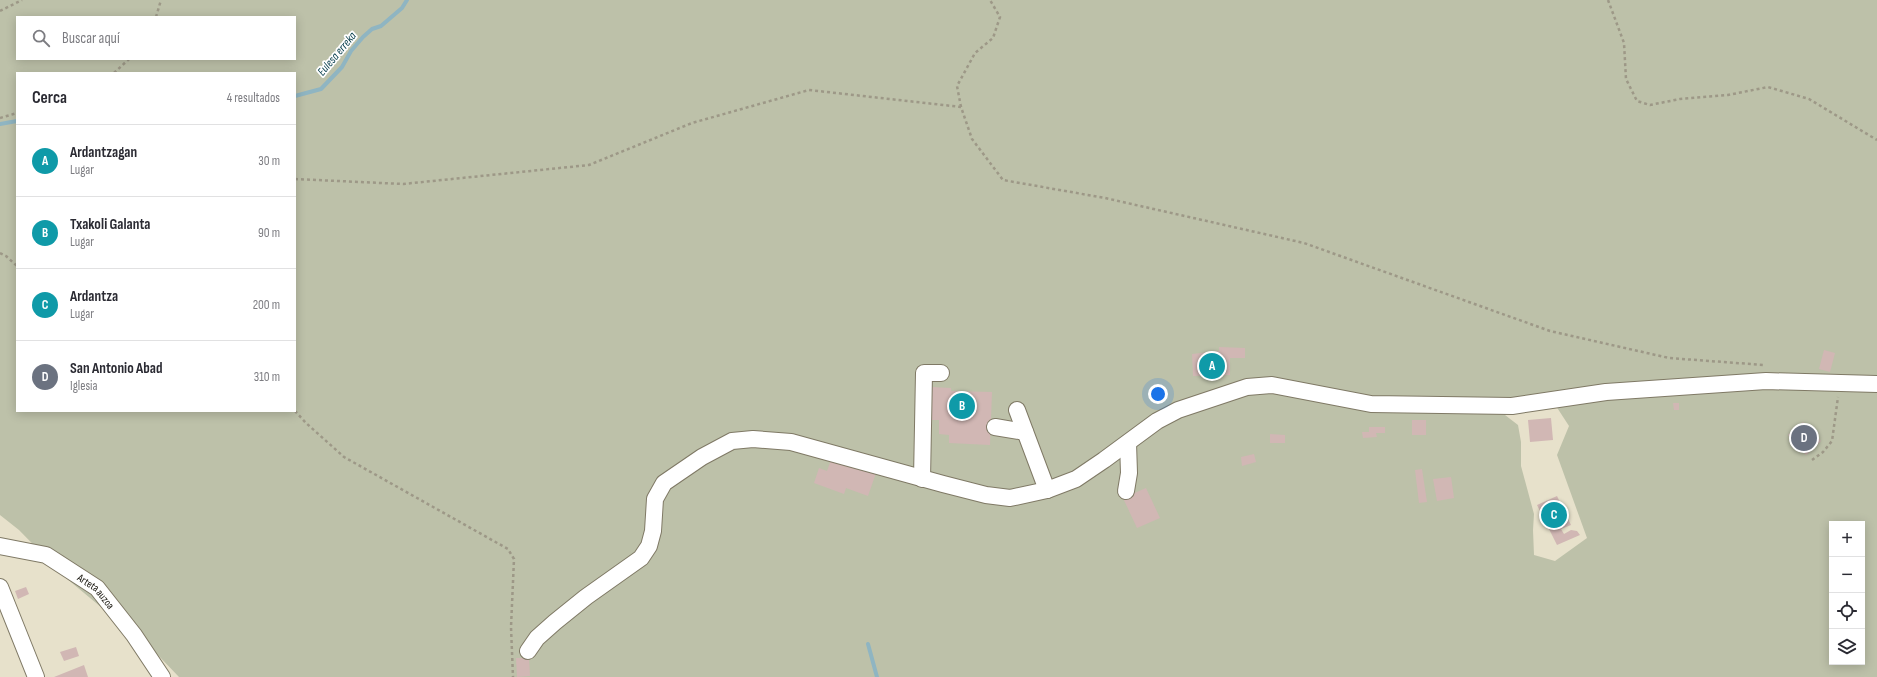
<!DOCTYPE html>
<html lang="es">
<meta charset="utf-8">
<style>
body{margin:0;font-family:"Sofia Sans Condensed",sans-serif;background:#f7f7f7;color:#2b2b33}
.controls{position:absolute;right:12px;bottom:12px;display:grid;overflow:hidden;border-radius:0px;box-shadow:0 2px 10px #0003}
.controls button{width:36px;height:36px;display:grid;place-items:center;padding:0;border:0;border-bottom:1px solid #e1e1e2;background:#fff;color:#2b2b33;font:20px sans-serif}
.you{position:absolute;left:1158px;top:394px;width:14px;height:14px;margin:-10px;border:3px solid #fff;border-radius:50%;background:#1a73e8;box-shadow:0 0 0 6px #1a73e833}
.badge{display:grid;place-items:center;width:26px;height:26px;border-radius:50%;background:#0f766e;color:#fff;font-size:13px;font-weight:700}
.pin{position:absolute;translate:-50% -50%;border:2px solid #fff;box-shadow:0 1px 4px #0006}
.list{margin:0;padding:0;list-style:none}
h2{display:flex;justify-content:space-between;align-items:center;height:52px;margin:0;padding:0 16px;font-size:17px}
h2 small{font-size:13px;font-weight:400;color:#7c7c81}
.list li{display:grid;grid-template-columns:26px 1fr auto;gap:12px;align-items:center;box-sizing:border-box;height:72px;padding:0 16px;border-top:1px solid #e1e1e2}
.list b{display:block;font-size:15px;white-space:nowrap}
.list p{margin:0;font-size:13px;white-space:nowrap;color:#7c7c81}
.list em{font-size:13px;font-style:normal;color:#7c7c81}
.icon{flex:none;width:22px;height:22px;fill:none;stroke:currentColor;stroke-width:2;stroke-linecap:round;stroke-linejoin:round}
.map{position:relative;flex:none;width:1877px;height:677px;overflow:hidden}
.search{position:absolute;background:#fff;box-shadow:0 2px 10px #0003;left:16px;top:16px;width:280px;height:44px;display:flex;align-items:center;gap:10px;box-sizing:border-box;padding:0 14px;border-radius:0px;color:#7c7c81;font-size:15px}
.panel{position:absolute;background:#fff;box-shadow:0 2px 10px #0003;left:16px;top:72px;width:280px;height:340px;border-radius:0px}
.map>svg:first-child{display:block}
.green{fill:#bdc1a9;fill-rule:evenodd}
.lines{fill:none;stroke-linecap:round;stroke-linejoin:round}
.stream{stroke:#8fb5c2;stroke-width:4}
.building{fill:#d1b7b4}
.minor-casing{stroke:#7f7965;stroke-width:18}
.path{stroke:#9d9887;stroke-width:2.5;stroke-dasharray:3 3;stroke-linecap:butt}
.minor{stroke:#fff;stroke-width:16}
.labels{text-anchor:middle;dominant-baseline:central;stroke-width:3.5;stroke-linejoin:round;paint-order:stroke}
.street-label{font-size:11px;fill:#19170f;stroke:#fff}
.water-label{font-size:12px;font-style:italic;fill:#003948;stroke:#fff}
</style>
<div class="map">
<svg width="1877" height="677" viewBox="0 0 1877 677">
<rect width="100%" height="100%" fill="#e7e1cb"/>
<path class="green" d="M0 0H1877V677H179L155 652 66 578 19 530 0 515ZM17 17H295V59H17ZM17 73H295V411H17ZM1556 406 1569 426 1557 455 1587 538 1555 561 1534 555 1533 530 1534 514 1521 466V442L1518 425 1505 415ZM1832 524H1862V662H1832Z"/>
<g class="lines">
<g class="stream">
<path d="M295 96 321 89 342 67 351 51 363 37 372 29 381 26 402 8 407 0"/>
<path d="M0 124 17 121"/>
<path d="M868 644 877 677"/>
</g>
</g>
<g class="building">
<path d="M1219 347 1245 348V358H1230V375L1193 376 1192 354 1219 351Z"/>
<path d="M1824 350 1835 353 1830 372 1819 369Z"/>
<path d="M932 387 951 388V391L992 392 990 445 949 443V435L939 434V420H932Z"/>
<path d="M1673 403H1679V410H1674Z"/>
<path d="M1551 418 1553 440 1530 442 1528 420Z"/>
<rect x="1412" y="420" width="14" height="15"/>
<path d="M1803 422 1821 441 1806 455 1788 435Z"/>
<path d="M1369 427H1385V433H1376L1377 437 1363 438 1362 432H1369Z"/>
<path d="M1270 434 1285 435V443H1270Z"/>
<path d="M1254 454 1256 462 1242 466 1241 457Z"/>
<path d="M831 460 876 473 868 496 846 488 844 494 814 483 819 468 827 471Z"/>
<path d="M1422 469 1427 502 1419 503 1415 470Z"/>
<path d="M1451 477 1454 498 1437 501 1433 479Z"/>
<path d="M1146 488 1160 518 1137 528 1123 498Z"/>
<path d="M1557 496 1571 525 1561 529 1564 534 1571 530 1577 531 1580 535 1557 545 1537 505Z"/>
<path d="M26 587 29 594 18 599 15 591Z"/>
<path d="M76 647 79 656 64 661 60 652Z"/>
<path d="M516 658H529L530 676 517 677Z"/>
<path d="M84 665 88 677H54Z"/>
</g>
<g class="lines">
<defs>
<g id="minor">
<path d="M1017 410 1047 490"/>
<path d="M995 427 1025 432"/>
<path d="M922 479 924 373H941"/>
<path d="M1126 491 1129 473 1128 443"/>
<path id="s1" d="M0 546 46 555 97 588 134 635 162 677"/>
<path d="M0 587 36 677"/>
<path d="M528 651 537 638 555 622 586 597 641 558 649 546 653 531 655 499 664 483 702 457 732 441 753 439 791 442 943 484 986 495 1010 498 1047 490 1076 479 1104 460 1157 421 1178 410 1247 387 1272 385 1371 404 1512 406 1606 392 1766 381 1877 384"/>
</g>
</defs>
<use href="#minor" class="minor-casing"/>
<g class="path">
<path d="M1608 0 1624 43 1626 79 1637 101 1650 105 1680 99 1728 95 1768 87 1809 99 1877 140"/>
<path d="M0 11 22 0"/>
<path d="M156 17 161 0"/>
<path d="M114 73 129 59"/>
<path d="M961 107 957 86 975 53 993 38 1000 17 990 0"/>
<path d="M0 118 17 113"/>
<path d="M295 179 403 184 589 165 692 123 809 90 961 107 972 139 1003 180 1105 198 1304 243 1550 331 1669 358 1764 365"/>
<path d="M0 253 6 256 17 266"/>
<path d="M295 411 306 423 344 457 508 549 514 559 511 627 513 677"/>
<path d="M1812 460 1823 452 1832 441 1838 397"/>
</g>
<use href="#minor" class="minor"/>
</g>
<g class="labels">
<g class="street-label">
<text stroke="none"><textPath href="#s1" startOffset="109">Arteta auzoa</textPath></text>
</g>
<g class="water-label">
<text transform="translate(337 54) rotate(-50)">Eulesa erreka</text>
</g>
</g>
</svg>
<div class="controls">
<button>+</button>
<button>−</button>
<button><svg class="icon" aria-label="locate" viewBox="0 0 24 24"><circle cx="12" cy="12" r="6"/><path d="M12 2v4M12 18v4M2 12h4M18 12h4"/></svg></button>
<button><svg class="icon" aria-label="layers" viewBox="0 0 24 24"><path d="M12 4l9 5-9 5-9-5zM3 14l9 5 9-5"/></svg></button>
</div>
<div class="you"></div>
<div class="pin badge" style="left:1212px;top:366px;background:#0f9aa8">A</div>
<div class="pin badge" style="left:962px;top:406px;background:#0f9aa8">B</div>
<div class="pin badge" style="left:1554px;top:515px;background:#0f9aa8">C</div>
<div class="pin badge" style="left:1804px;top:438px;background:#6b7280">D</div>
<div class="search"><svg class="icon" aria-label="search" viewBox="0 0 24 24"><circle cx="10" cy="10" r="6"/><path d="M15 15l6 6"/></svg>Buscar aquí</div>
<section class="panel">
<h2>Cerca<small>4 resultados</small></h2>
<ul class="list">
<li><span class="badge" style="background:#0f9aa8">A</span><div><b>Ardantzagan</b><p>Lugar</p></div><em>30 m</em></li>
<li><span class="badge" style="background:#0f9aa8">B</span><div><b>Txakoli Galanta</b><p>Lugar</p></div><em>90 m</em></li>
<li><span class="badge" style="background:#0f9aa8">C</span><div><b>Ardantza</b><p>Lugar</p></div><em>200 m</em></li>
<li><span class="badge" style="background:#6b7280">D</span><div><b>San Antonio Abad</b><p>Iglesia</p></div><em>310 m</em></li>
</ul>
</section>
</div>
